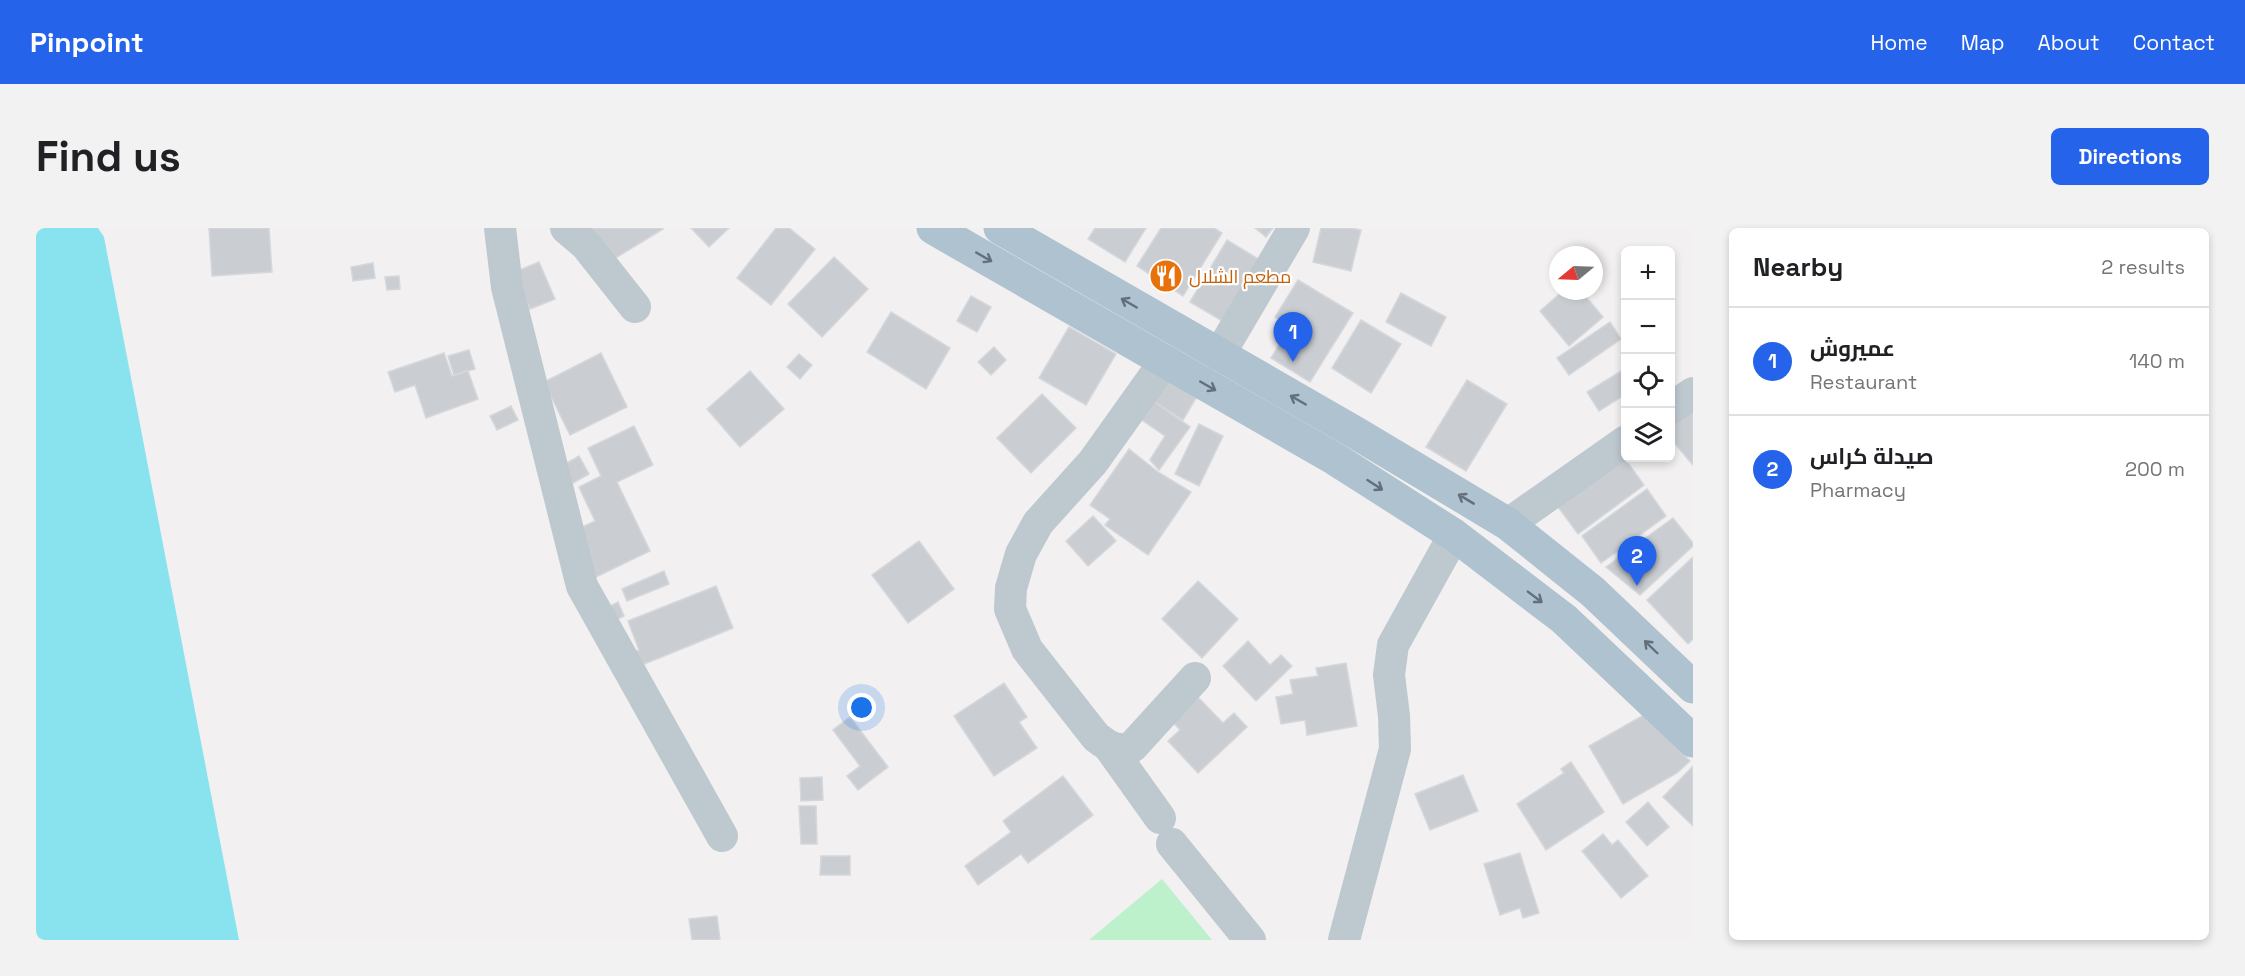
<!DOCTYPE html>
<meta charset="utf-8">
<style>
body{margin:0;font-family:"Space Grotesk",Cairo,sans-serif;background:#f2f2f2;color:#202124}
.controls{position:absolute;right:18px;top:18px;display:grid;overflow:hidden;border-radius:9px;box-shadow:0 3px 9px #0003}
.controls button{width:54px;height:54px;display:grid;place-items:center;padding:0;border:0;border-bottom:2px solid #e0e0e0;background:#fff;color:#202124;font:30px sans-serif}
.compass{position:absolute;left:1513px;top:18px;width:54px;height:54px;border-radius:50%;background:#fff;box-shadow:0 3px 9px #0003;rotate:251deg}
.you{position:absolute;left:826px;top:480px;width:21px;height:21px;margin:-15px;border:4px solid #fff;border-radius:50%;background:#1a73e8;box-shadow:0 0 0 9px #1a73e833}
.badge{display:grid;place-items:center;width:39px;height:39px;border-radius:50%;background:#2563eb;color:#fff;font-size:20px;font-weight:700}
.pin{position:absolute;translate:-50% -50px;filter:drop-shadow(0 2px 3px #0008)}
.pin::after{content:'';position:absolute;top:32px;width:21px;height:18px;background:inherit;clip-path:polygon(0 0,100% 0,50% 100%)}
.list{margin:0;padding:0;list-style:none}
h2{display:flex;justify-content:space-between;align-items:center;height:78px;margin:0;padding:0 24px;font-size:26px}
h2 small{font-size:20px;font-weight:400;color:#757577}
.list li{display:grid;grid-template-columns:39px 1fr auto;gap:18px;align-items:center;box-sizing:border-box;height:108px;padding:0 24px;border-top:2px solid #e0e0e0}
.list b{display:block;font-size:22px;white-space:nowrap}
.list p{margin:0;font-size:20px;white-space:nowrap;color:#757577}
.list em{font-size:20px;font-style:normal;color:#757577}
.icon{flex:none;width:33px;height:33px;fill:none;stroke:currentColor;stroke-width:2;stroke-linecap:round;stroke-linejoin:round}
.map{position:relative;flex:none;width:1657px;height:712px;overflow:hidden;border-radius:9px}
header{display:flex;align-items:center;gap:36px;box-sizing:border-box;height:84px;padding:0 30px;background:#2563eb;color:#fff}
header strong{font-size:28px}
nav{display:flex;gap:33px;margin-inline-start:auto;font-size:21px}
.intro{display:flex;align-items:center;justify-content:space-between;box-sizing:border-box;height:144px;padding:0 36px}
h1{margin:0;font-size:42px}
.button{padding:15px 27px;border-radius:9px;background:#2563eb;color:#fff;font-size:21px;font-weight:700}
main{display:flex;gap:36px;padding:0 36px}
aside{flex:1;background:#fff;border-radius:9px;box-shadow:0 3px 9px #0003}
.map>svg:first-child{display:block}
.green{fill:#bdf1cc}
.water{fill:#89e3ef}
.building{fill:#caced3;stroke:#d4d7db;stroke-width:1.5}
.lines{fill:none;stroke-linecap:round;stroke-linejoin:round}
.minor{stroke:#bdc9cf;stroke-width:32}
.major{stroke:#afc2cf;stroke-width:33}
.oneway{stroke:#61707a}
.labels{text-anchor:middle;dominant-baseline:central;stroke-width:4.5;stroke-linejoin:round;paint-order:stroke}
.food-label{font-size:18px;fill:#c56008;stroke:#fff;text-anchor:start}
</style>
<header>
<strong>Pinpoint</strong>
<nav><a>Home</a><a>Map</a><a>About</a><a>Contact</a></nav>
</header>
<div class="intro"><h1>Find us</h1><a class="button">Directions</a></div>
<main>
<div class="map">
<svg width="1657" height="712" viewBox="0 0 1657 712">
<rect width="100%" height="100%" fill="#f2f0f0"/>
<path class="green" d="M1126 651 1176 712H1053Z"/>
<path class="water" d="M0 0H62L68 9 203 712H0Z"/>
<g class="building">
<path d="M173 0H233L236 44 176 48Z"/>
<path d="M552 0H626L627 1 573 34Z"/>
<path d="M655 0H693L673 19Z"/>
<path d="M740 0H753L779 21 735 77 701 50Z"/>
<path d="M1059 0H1110L1089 34 1052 11Z"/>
<path d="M1125 0H1178L1186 5 1147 68 1101 38Z"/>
<path d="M1219 0H1237L1230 9Z"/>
<path d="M1285 0H1315L1325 2 1315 43 1277 34Z"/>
<path d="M1191 12 1224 32 1188 94 1154 74Z"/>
<path d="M798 29 832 61 786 109 752 76Z"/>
<path d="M503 34 519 71 494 81 479 44Z"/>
<path d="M337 35 339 50 317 53 315 39Z"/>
<path d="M363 48 364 61 351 62 349 49Z"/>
<path d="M1262 52 1317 85 1274 154 1235 130 1254 99 1239 89Z"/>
<path d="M1527 63H1545L1567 89 1533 118 1504 83Z"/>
<path d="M1365 65 1410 89 1395 118 1350 94Z"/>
<path d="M935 68 955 79 941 104 921 93Z"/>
<path d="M855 84 914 120 890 161 831 124Z"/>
<path d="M1325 92 1365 116 1335 165 1296 140Z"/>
<path d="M1574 94 1585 111 1533 147 1521 130Z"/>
<path d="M1033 99 1080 126 1050 177 1003 150Z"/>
<path d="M958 119 970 132 955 147 942 134Z"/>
<path d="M433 122 439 141 418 147 412 128Z"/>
<path d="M408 125 416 148 432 143 442 171 390 190 379 157 359 164 352 144Z"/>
<path d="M565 125 591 179 534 207 508 154Z"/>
<path d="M763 126 776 137 764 151 751 139Z"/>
<path d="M1134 140 1166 160 1147 192 1115 172Z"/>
<path d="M1590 140V166L1563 183 1551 164Z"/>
<path d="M714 143 748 181 704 219 671 181Z"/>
<path d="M1431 152 1471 176 1430 243 1390 219Z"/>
<path d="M1006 166 1040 200 995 245 961 210Z"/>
<path d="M1116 172 1154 199 1123 242 1114 232 1129 208 1103 190Z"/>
<path d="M1657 174V237L1634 210V193Z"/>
<path d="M475 178 482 192 461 202 454 188Z"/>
<path d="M1163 196 1187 208 1163 258 1139 246Z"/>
<path d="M598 198 617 237 581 254 614 323 560 349 538 303 559 293 543 259 565 248 552 220Z"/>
<path d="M1093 221 1122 244 1155 264 1112 327 1069 297 1074 291 1054 277Z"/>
<path d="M1584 224 1608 257 1542 306 1517 272Z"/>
<path d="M543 228 553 246 532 258 522 240Z"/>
<path d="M1611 261 1630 288 1565 335 1546 308Z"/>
<path d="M1057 288 1080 313 1052 338 1030 313Z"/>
<path d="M1637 290 1657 315V318L1604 367 1570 339Z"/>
<path d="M883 313 918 361 872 395 836 347Z"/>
<path d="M1657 329V411L1652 416 1611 372Z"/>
<path d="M628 343 633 356 591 373 586 361Z"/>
<path d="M1162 353 1202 391 1166 430 1126 391Z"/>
<path d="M680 358 697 400 601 439 595 425 603 422 592 393Z"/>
<path d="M582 374 588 388 578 393 572 379Z"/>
<path d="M1212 413 1234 437 1245 427 1256 438 1220 473 1187 438Z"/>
<path d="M1310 435 1321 498 1271 507 1269 492 1245 496 1240 469 1257 466 1254 452 1282 448 1280 440Z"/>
<path d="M968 455 991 489 983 494 1001 520 958 548 918 488Z"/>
<path d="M1155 462 1187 495 1198 485 1211 499 1162 545 1132 513 1144 502 1130 486Z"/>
<path d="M1608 487 1654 533 1641 545 1587 576 1553 518Z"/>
<path d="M814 489 852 539 822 562 811 548 824 538 797 502Z"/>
<path d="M1535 534 1568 584 1510 622 1481 576 1528 545 1525 541Z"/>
<path d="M1657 538V598L1627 569Z"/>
<path d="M1427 547 1442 583 1394 602 1379 566Z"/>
<path d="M1027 548 1057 587 992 635 985 626 942 657 929 638 975 604 967 593Z"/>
<path d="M786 549 787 572 765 573 764 550Z"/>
<path d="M1612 574 1633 599 1611 618 1590 594Z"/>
<path d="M763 578H780L781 616H765Z"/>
<path d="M1567 606 1576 617 1582 612 1612 648 1585 670 1546 623Z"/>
<path d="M1484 625 1503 685 1487 690 1484 680 1464 687 1448 636Z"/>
<path d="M785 628H814V647H784Z"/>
<path d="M681 688 684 712H656L653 691Z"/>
</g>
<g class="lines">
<g class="minor">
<path d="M464 0 471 59 546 358 686 608"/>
<path d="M530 0 550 17 599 79"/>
<path d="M1183 127 1258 0"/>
<path d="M1129 133 1057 234 1002 295 985 326 975 360 974 381 991 421 1060 509C1073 519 1080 524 1096 519L1159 450"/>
<path d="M1634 181 1657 165"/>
<path d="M1472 296 1590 213"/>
<path d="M1074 520 1124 590"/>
<path d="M1136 616 1214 712"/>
<path d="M1308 712 1359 521 1358 488 1353 447 1357 417 1418 307"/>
</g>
<g class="major">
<path d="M897 0 1299 231 1418 307 1528 391 1657 513"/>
<path d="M964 0 1320 205 1472 296 1557 364 1657 459"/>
</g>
</g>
<defs><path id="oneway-shaft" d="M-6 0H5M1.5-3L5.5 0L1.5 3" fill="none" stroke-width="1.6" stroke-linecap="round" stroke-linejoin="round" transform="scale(1.5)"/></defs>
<g class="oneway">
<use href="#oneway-shaft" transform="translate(948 29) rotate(30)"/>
<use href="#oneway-shaft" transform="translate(1093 75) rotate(-150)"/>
<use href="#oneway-shaft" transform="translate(1172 158) rotate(30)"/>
<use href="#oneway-shaft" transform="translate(1262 172) rotate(-150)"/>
<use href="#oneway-shaft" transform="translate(1339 257) rotate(33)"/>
<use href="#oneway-shaft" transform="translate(1430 271) rotate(-149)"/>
<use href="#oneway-shaft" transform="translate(1499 369) rotate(37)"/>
<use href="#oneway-shaft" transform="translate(1615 419) rotate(-136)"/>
</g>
<defs>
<symbol id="restaurant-disc" viewBox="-11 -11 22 22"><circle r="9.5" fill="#e8710a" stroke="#fff"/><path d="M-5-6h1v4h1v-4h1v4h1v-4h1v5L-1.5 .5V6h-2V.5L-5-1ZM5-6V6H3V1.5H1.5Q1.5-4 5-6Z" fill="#fff"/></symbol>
</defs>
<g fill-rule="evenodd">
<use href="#restaurant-disc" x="1111" y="29" width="38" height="38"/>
</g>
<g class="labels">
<g class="food-label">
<text x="1153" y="48">مطعم الشلال</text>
</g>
</g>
</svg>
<div class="controls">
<button>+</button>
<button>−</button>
<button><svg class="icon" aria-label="locate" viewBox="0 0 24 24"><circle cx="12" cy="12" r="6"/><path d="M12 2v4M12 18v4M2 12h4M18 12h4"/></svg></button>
<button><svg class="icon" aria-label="layers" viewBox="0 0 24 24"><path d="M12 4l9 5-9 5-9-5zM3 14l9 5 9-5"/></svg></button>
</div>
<svg class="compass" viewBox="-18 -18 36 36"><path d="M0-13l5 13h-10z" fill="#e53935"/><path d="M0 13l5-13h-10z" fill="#757577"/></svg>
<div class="you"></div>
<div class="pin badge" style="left:1257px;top:134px">1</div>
<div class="pin badge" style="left:1601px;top:358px">2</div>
</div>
<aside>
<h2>Nearby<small>2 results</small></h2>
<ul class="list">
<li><span class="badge">1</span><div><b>عميروش</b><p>Restaurant</p></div><em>140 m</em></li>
<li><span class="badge">2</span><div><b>صيدلة كراس</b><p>Pharmacy</p></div><em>200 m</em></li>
</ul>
</aside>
</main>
